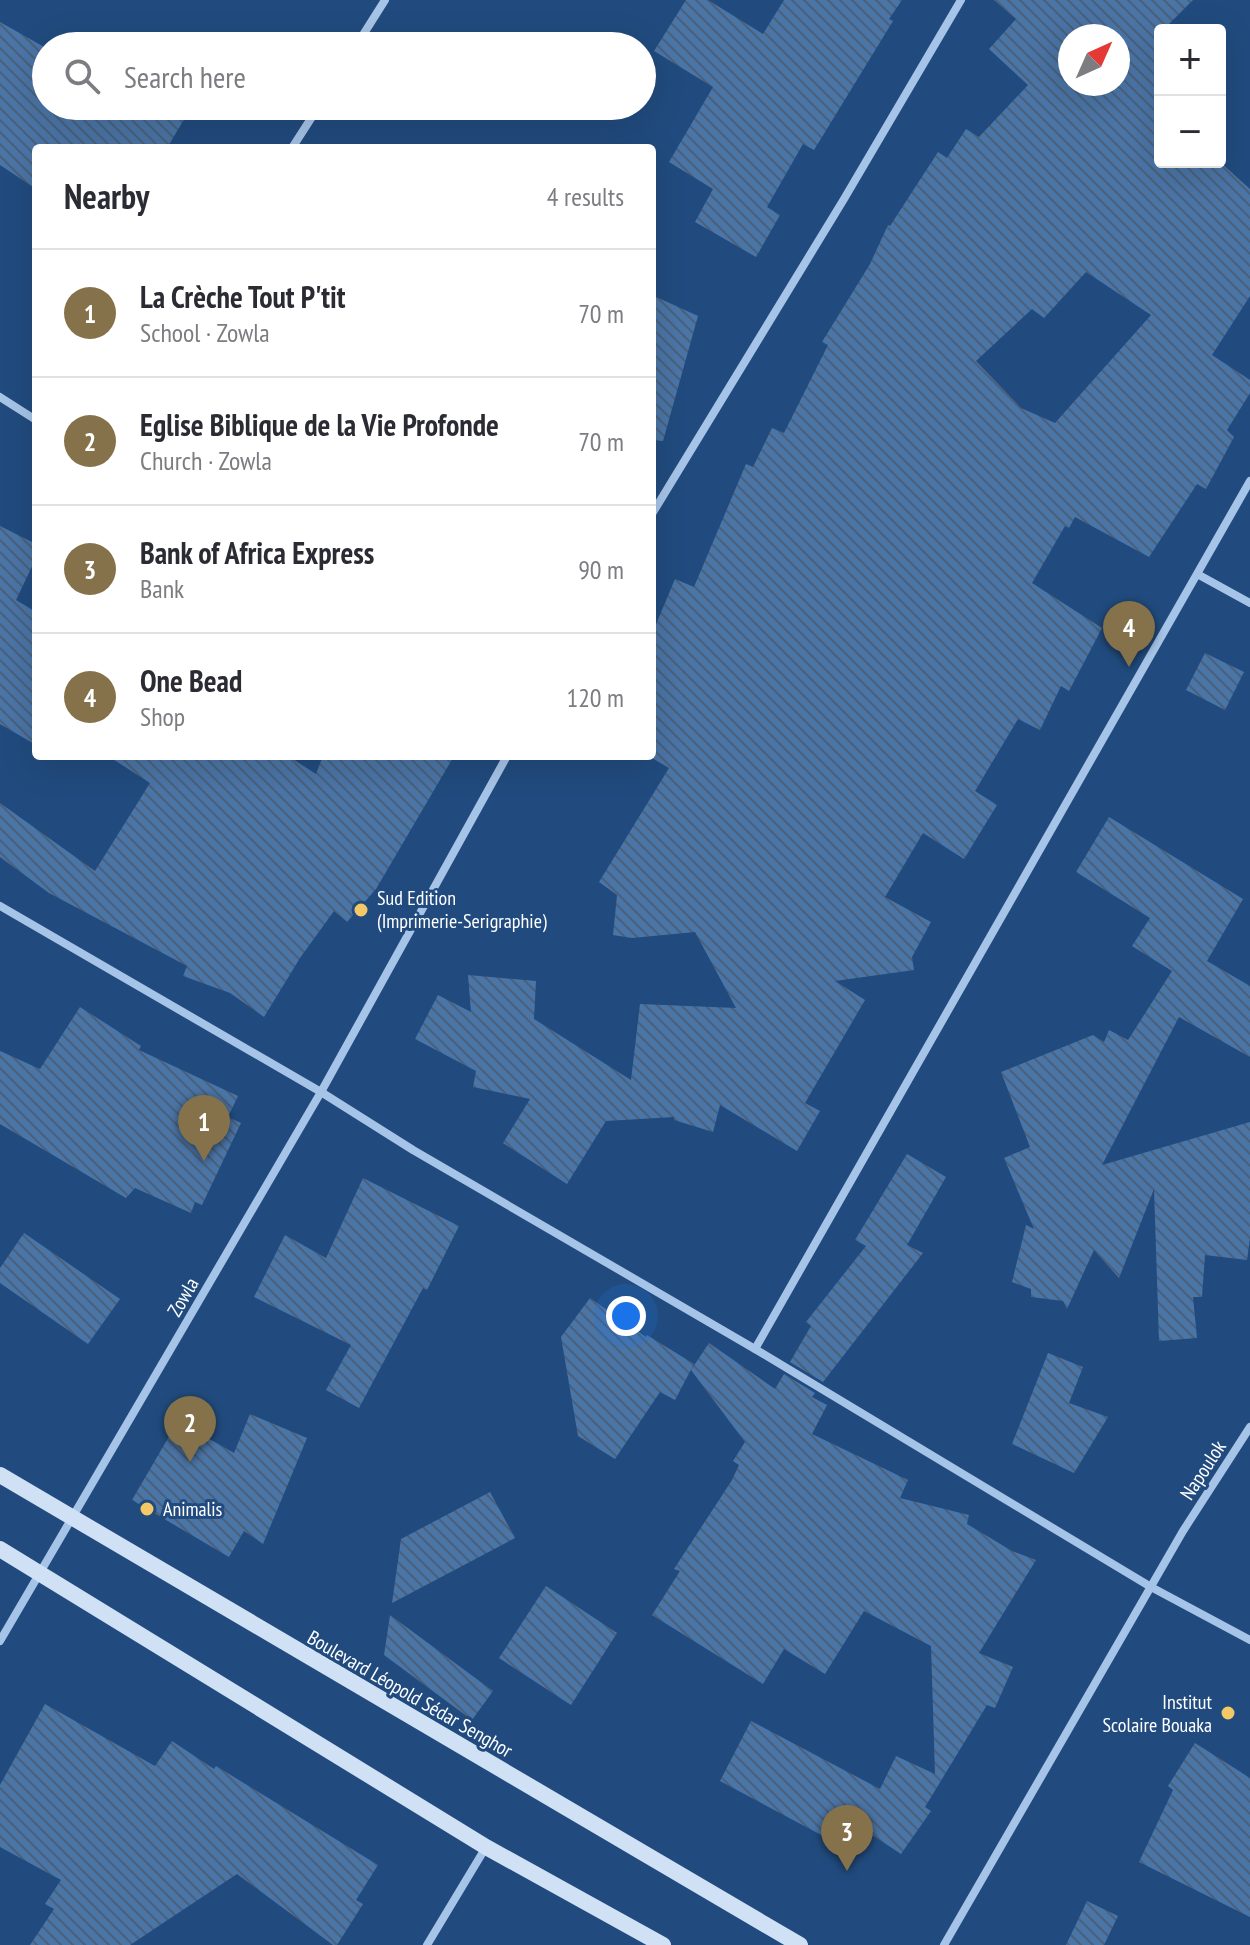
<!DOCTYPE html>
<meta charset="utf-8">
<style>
body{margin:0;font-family:"PT Sans Narrow",sans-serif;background:#f2f2f3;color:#2b2b33}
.controls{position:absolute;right:24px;top:24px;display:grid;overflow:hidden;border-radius:8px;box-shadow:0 8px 32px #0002}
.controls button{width:72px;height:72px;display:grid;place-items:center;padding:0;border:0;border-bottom:2px solid #e1e1e2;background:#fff;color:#2b2b33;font:40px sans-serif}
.compass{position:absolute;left:1058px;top:24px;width:72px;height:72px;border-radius:50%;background:#fff;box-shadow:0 8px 32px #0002;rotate:45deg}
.you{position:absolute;left:626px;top:1316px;width:28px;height:28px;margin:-20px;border:6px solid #fff;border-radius:50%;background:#1a73e8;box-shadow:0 0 0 12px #1a73e833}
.badge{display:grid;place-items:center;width:52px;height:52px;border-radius:50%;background:#85724a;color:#fff;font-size:26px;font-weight:700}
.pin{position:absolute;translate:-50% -66px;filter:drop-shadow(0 2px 4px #0008)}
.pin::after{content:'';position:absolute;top:42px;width:28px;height:24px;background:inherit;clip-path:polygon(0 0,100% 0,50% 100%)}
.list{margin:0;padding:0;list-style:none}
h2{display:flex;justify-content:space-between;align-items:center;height:104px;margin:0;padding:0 32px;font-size:34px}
h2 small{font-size:26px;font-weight:400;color:#7c7c81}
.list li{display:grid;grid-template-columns:52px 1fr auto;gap:24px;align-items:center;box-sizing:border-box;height:128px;padding:0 32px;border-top:2px solid #e1e1e2}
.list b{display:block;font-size:30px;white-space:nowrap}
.list p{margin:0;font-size:26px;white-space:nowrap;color:#7c7c81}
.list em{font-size:26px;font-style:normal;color:#7c7c81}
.icon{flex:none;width:44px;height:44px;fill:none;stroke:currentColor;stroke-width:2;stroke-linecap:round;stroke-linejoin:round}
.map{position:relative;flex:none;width:1250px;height:1945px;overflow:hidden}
.search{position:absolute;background:#fff;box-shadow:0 8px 32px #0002;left:32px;top:32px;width:624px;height:88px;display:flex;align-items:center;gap:20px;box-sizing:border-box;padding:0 28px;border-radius:44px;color:#7c7c81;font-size:30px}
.panel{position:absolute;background:#fff;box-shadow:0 8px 32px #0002;left:32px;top:144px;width:624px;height:616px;border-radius:8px}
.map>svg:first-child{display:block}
.building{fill:url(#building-back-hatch);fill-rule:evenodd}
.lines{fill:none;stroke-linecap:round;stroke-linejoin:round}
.minor{stroke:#a6c4e7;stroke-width:8}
.secondary{stroke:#d0e1f5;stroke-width:16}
.poi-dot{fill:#f3c967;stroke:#214b7e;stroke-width:3}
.labels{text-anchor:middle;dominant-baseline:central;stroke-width:6;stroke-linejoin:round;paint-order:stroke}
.poi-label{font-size:20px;fill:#fff;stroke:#214b7e;text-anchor:start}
.street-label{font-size:20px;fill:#fff;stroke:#214b7e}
</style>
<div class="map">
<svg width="1250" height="1945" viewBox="0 0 1250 1945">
<defs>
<pattern id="building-back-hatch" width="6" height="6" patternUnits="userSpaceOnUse" patternTransform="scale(2)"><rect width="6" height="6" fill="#4a75a7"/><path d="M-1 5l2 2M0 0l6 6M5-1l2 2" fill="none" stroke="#4b607a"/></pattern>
</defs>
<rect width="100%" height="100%" fill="#214b7e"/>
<g class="building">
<path d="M686 0H708L763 34 784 0H902L889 19 893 21 814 150 803 144 767 207 780 215 756 257 695 222 713 189 669 162 713 87 654 51Z"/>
<path d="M994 0H1193L1166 27 1169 30H1160V162H1220L1250 189V296L1212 355 1250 380V393L1227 430 1234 437 1206 489 1197 484 1149 557 1075 517 1069 528 1065 526 1032 583 1102 628 1069 691 1061 686 1040 730 1018 719 975 791 997 805 964 859 923 833 885 897 931 922 912 957 914 970 835 981 865 1000 805 1103 820 1111 797 1151 720 1105 713 1132 674 1120V1117L606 1121 567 1184 503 1143 530 1099 473 1087 476 1071 415 1039 438 995 471 1012 468 975 536 981 534 1019 631 1080 640 1004 736 1008 695 932 632 938 613 935 617 895 599 882 669 768 652 758V634L675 579 694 587 746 464 753 467 772 428 784 433 828 345 822 342 870 264 888 225 890 226 938 152 947 158 966 129 979 137 1028 85 989 49 1016 19ZM1070 36H1118V84H1070ZM1086 272 1151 315 1055 423 1021 408 976 361 1032 309 1044 318Z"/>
<path d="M0 22 46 48V106H192L167 148H36V189L0 165Z"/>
<path d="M652 295 698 316 663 441 652 440Z"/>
<path d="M0 526 36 544V558L16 600 36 612V745L0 724Z"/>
<path d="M1205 653 1244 672 1225 710 1186 690Z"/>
<path d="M108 756H288L316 774 323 756H454L376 889 347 922 334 911 300 958 264 1017 230 993 183 976 187 966 49 893 0 857V803L95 871 150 783Z"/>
<path d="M1109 817 1243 899 1207 961 1250 986V1057L1179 1017 1102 1165 1250 1122V1238L1247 1260 1205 1255 1202 1297H1193L1197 1338 1159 1341 1154 1189 1119 1278 1094 1250 1067 1309 1063 1301 1031 1297V1289L1012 1282 1026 1225 1034 1229 1004 1158 1030 1147 1001 1072 1093 1035 1104 1042 1109 1030 1128 1040 1172 971 1132 946 1150 918 1076 872Z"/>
<path d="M80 1007 141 1046 139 1050 238 1096 228 1117 241 1123 202 1205 195 1202 191 1213 135 1188 126 1198 0 1124V1051L40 1069Z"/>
<path d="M907 1154 946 1177 907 1245 923 1253 823 1382 790 1362 811 1326 806 1322 866 1246 855 1240Z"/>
<path d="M363 1178 459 1226 427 1290 423 1288 359 1408 326 1390 351 1345 254 1297 285 1235 326 1258Z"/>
<path d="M24 1233 120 1299 88 1344 0 1283V1268Z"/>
<path d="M590 1298 646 1337 647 1335 694 1364 675 1400 660 1392 615 1459 578 1436 561 1337Z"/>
<path d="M709 1343 775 1389 784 1374 815 1393 812 1397 827 1405 812 1434 908 1480 900 1498 969 1515 967 1524 1012 1551 1036 1560 979 1653 1013 1667 995 1708 987 1705 925 1807 931 1811 901 1854 848 1819 842 1846 720 1781 751 1721 880 1789 896 1756 935 1774 931 1646 864 1611 825 1674 784 1649 763 1684 652 1615 680 1571 674 1569 732 1480 739 1465 733 1461 745 1442 691 1370Z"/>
<path d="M1048 1353 1083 1367 1069 1403 1108 1417 1074 1473 1012 1444Z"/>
<path d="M250 1414 307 1438 263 1544 244 1531 229 1557 132 1500 178 1421 234 1453Z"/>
<path d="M490 1492 515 1538 392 1603 401 1539Z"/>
<path d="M546 1586 617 1633 571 1705 499 1658Z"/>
<path d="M390 1615 493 1691 472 1720 384 1655Z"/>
<path d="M45 1704 155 1766 172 1741 214 1769 216 1766 378 1865 356 1900 363 1904 337 1945H333L237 1874 130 1945H30L54 1909 45 1904 61 1880 0 1847V1785Z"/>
<path d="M1195 1743 1250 1778V1917L1139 1862 1173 1790 1168 1786Z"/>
<path d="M1087 1901 1118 1916 1104 1945H1066Z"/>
</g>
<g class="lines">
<g class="minor">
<path d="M356 46 385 0"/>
<path d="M292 148 319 106"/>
<path d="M0 397 36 420"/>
<path d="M652 514 844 199 961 0"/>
<path d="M1199 575 1250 603"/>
<path d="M0 906 321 1092 413 1150 755 1349 1151 1587 1250 1640"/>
<path d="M755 1349 1250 481"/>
<path d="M0 1641 321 1092 507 756"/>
<path d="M427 1945 486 1847"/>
<path d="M944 1945 1183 1531 1250 1427"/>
</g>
<g class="secondary">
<path d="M0 1475 800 1945"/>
<path d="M0 1549 486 1847 663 1945"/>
</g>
</g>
<g class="poi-dot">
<circle cx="361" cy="910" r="8"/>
<circle cx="147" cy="1509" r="8"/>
<circle cx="1228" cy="1713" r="8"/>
</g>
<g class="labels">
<g class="poi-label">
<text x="377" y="898">Sud Edition<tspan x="377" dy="23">(Imprimerie-Serigraphie)</tspan></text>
<text x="163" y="1509">Animalis</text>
<text x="1212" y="1702" text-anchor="end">Institut<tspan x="1212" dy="23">Scolaire Bouaka</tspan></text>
</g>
<g class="street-label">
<text transform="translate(183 1297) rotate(-60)">Zowla</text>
<text transform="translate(1203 1470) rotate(-57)">Napoulok</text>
<text transform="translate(410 1694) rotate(30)">Boulevard Léopold Sédar Senghor</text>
</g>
</g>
</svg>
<div class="controls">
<button>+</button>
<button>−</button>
</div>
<svg class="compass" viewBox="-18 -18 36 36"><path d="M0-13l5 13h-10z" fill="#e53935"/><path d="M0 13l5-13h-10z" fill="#7c7c81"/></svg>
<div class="you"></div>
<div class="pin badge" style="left:204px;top:1161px">1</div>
<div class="pin badge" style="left:190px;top:1462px">2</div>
<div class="pin badge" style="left:847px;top:1871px">3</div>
<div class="pin badge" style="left:1129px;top:667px">4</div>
<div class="search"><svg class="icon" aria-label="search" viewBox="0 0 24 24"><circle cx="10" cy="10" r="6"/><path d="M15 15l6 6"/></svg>Search here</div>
<section class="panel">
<h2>Nearby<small>4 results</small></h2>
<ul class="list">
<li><span class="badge">1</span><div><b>La Crèche Tout P'tit</b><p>School · Zowla</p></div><em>70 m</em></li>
<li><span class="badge">2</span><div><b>Eglise Biblique de la Vie Profonde</b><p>Church · Zowla</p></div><em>70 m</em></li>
<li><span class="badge">3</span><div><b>Bank of Africa Express</b><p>Bank</p></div><em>90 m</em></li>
<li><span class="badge">4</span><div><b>One Bead</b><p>Shop</p></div><em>120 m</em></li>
</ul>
</section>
</div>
